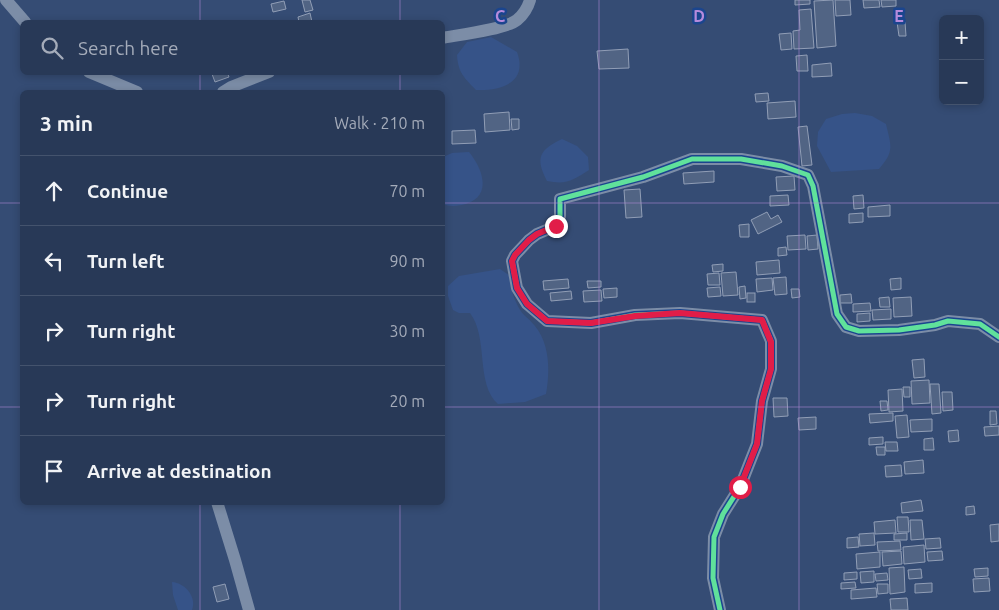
<!DOCTYPE html>
<meta charset="utf-8">
<style>
body{margin:0;font-family:Ubuntu,sans-serif;background:#30405d;color:#f1f3f6}
.controls{position:absolute;right:15px;top:15px;display:grid;overflow:hidden;border-radius:8px;box-shadow:0 2px 8px #0003}
.controls button{width:45px;height:45px;display:grid;place-items:center;padding:0;border:0;border-bottom:1px solid #44536d;background:#283957;color:#f1f3f6;font:25px sans-serif}
.stop{position:absolute;width:15px;height:15px;margin:-11px;border:4px solid #e11d48;border-radius:50%;background:#fff}
.stop.end{background:#e11d48;border-color:#fff;box-shadow:0 1px 5px #0008}
.list{margin:0;padding:0;list-style:none}
h2{display:flex;justify-content:space-between;align-items:center;height:65px;margin:0;padding:0 20px;font-size:21px}
h2 small{font-size:16px;font-weight:400;color:#a5acba}
.list li{display:grid;grid-template-columns:32px 1fr auto;gap:15px;align-items:center;box-sizing:border-box;height:70px;padding:0 20px;border-top:1px solid #44536d}
.list b{display:block;font-size:19px;white-space:nowrap}
.list em{font-size:16px;font-style:normal;color:#a5acba}
.icon{flex:none;width:28px;height:28px;fill:none;stroke:currentColor;stroke-width:2;stroke-linecap:round;stroke-linejoin:round}
.map{position:relative;flex:none;width:999px;height:610px;overflow:hidden}
.search{position:absolute;background:#283957;box-shadow:0 2px 8px #0003;left:20px;top:20px;width:425px;height:55px;display:flex;align-items:center;gap:12px;box-sizing:border-box;padding:0 18px;border-radius:8px;color:#a5acba;font-size:19px}
.panel{position:absolute;background:#283957;box-shadow:0 2px 8px #0003;left:20px;top:90px;width:425px;height:415px;border-radius:8px}
.map>svg:first-child{display:block}
.water{fill:#365388}
.building{fill:#516484;stroke:#919eb6}
.lines{fill:none;stroke-linecap:round;stroke-linejoin:round}
.minor{stroke:#7c8da7;stroke-width:12}
.cycleway-casing{stroke:#1b458e;stroke-width:8}
.cycleway{stroke:#60e19b;stroke-width:5}
.route{stroke:#e11d48;stroke-width:6}
.grid{fill:none;stroke:#b68bdc;stroke-width:1;stroke-opacity:0.55}
.grid-label{font-size:16px;text-anchor:middle;font-weight:bold;fill:#b68bdc;stroke:#1b458e;stroke-width:5;stroke-linejoin:round;paint-order:stroke}
</style>
<div class="map">
<svg width="999" height="610" viewBox="0 0 999 610">
<rect width="100%" height="100%" fill="#354c74"/>
<g class="water">
<path d="M491 37 517 52C528 82 502 91 476 90 464 78 458 72 457 55L467 42Z"/>
<path d="M855 113 872 116 886 124C891 146 895 151 879 169L831 172 817 146 818 132 826 119 842 114Z"/>
<path d="M562 139 577 146 588 157 589 170C573 180 567 185 547 181 535 158 539 150 562 139Z"/>
<path d="M469 152C482 168 493 195 466 204 459 206 449 207 443 204V157L452 153Z"/>
<path d="M500 269 509 275C511 284 512 294 516 302 521 315 527 316 535 326 550 344 550 372 546 394L525 402 498 404C475 384 489 338 470 313H459L453 310 448 296V286L459 276Z"/>
<path d="M172 582C185 583 197 597 192 610H178L173 595Z"/>
</g>
<g class="building">
<path d="M302 0H310L313 10 305 12Z"/>
<path d="M795 0H810V4L795 5Z"/>
<path d="M833 0 836 46 817 48 814 1Z"/>
<path d="M835 0H850L851 15 836 16Z"/>
<path d="M863 0H879L880 7 864 8Z"/>
<path d="M881 0H896V6L882 7Z"/>
<path d="M284 1 286 9 273 12 271 4Z"/>
<path d="M811 9 814 48 794 49 793 31 800 30 799 10Z"/>
<path d="M310 13 312 22H299L298 17Z"/>
<path d="M897 22H905L906 36H899Z"/>
<path d="M791 33 792 49 781 50 779 34Z"/>
<path d="M628 49 629 68 599 69 597 51Z"/>
<path d="M807 55 808 71H797L796 56Z"/>
<path d="M831 63 832 76 812 77V65Z"/>
<path d="M216 72H227L229 77 215 82 212 74Z"/>
<path d="M768 93 769 101 756 102 755 94Z"/>
<path d="M795 101 796 117 768 119 767 103Z"/>
<path d="M509 112 510 130 485 132 484 114Z"/>
<path d="M511 119H519V129L512 130Z"/>
<path d="M807 126 812 165 802 166 798 127Z"/>
<path d="M475 130 476 143 452 144V131Z"/>
<path d="M714 171V182L684 184 683 173Z"/>
<path d="M794 176 795 190 777 191 776 177Z"/>
<path d="M640 189 642 217 626 218 624 190Z"/>
<path d="M788 195 789 205 770 206V196Z"/>
<path d="M863 195 864 208 854 209 853 196Z"/>
<path d="M890 205V216L868 217V207Z"/>
<path d="M767 212 771 219 778 215 782 222 758 234 751 220Z"/>
<path d="M863 213V222L849 223V214Z"/>
<path d="M749 224V237H740L739 225Z"/>
<path d="M805 235 806 249 788 250 787 236Z"/>
<path d="M817 235 818 249 808 250 807 236Z"/>
<path d="M786 247 787 255 778 256V248Z"/>
<path d="M779 260 780 273 757 275 756 262Z"/>
<path d="M723 264V271L713 272 712 265Z"/>
<path d="M736 272 738 295 723 296 721 273Z"/>
<path d="M719 273 720 285H708L707 274Z"/>
<path d="M786 277 787 294 775 295 773 278Z"/>
<path d="M772 278 773 290 757 292 756 279Z"/>
<path d="M901 278V289L891 290 890 279Z"/>
<path d="M568 279 569 288 544 290 543 281Z"/>
<path d="M587 281H601V287L588 288Z"/>
<path d="M745 286 746 298 740 299 739 287Z"/>
<path d="M720 287 721 296 708 297 707 288Z"/>
<path d="M617 288V297L604 298 603 289Z"/>
<path d="M791 289H799L800 297 792 298Z"/>
<path d="M601 290 602 301 584 302 583 291Z"/>
<path d="M571 291 572 299 551 301 550 293Z"/>
<rect x="747" y="293" width="8" height="9"/>
<path d="M851 294 852 303H840V295Z"/>
<path d="M889 297 890 307H880L879 298Z"/>
<path d="M911 297 912 316 894 317 893 298Z"/>
<path d="M870 303 871 311 853 312V304Z"/>
<path d="M891 309V319L873 320 872 310Z"/>
<path d="M870 313V321L857 322V314Z"/>
<path d="M924 359 925 377 914 378 912 360Z"/>
<path d="M929 380 930 403 912 404 911 381Z"/>
<path d="M930 384H939L941 413 932 414Z"/>
<path d="M903 387H910V397H904Z"/>
<path d="M902 389 903 411 889 412 888 390Z"/>
<path d="M942 392H952L953 410 943 411Z"/>
<path d="M773 398H787L788 416 774 417Z"/>
<path d="M880 401H887L888 410 881 411Z"/>
<path d="M990 411H996L997 424 990 425Z"/>
<path d="M893 413V421L870 423 869 414Z"/>
<path d="M907 415 909 437 897 438 895 416Z"/>
<path d="M816 417V429L799 430 798 418Z"/>
<path d="M932 419V431L911 432 910 420Z"/>
<path d="M999 426V435L985 436 984 427Z"/>
<path d="M958 430 959 441 949 442 948 431Z"/>
<path d="M883 437V444L869 445V438Z"/>
<path d="M933 438 934 450H924V439Z"/>
<path d="M885 442H897L898 451H886Z"/>
<path d="M876 447H885V455H877Z"/>
<path d="M923 460 924 473 905 474 904 462Z"/>
<path d="M901 465 902 476 886 477 885 466Z"/>
<path d="M921 500 923 511 902 513 901 503Z"/>
<path d="M974 506 975 514 966 515V507Z"/>
<path d="M897 517H908L909 532H898Z"/>
<path d="M895 520 896 533 875 534 874 522Z"/>
<path d="M910 520H922L924 539 911 540Z"/>
<path d="M999 524V541L991 542 990 525Z"/>
<path d="M874 533 875 545 860 546 859 534Z"/>
<path d="M907 533V540H894V534Z"/>
<path d="M858 537 859 547 847 548V538Z"/>
<path d="M940 538 941 548 926 549 925 539Z"/>
<path d="M900 541 901 550 878 551 877 542Z"/>
<path d="M924 545 925 562 904 564 903 547Z"/>
<path d="M901 551 902 564 883 566 882 552Z"/>
<path d="M942 551 943 560 928 561 927 552Z"/>
<path d="M880 552V567L857 569 856 554Z"/>
<path d="M904 567 905 592 890 594 889 568Z"/>
<path d="M988 568V576L975 577 974 569Z"/>
<path d="M921 569 922 578 909 579 908 570Z"/>
<path d="M874 571V582L861 583 860 572Z"/>
<path d="M857 572V579L844 580V573Z"/>
<path d="M887 573 888 580 876 581 875 574Z"/>
<path d="M989 578 990 591 974 592 973 579Z"/>
<path d="M855 582 856 588 841 589V583Z"/>
<path d="M932 583V592L915 593V584Z"/>
<path d="M225 584 229 599 217 602 213 587Z"/>
<path d="M877 584H888V593L878 594Z"/>
<path d="M876 588 877 597 851 599V590Z"/>
<path d="M907 598 908 610H891L890 599Z"/>
</g>
<g class="lines">
<g class="minor">
<path d="M6 0 25 22"/>
<path d="M442 38C458 35 506 29 517 20 523 15 528 7 530 0"/>
<path d="M89 72 137 92"/>
<path d="M223 92 231 87 269 72"/>
<path d="M217 502 235 560 249 610"/>
<path d="M720 610 713 578 714 537 723 514 740 487 757 444 762 401 771 369V341L762 320 680 313 635 315 591 323 547 321 527 304 517 288 512 261 515 255 529 240 537 234 556 226 560 216V199L643 177 692 159H741L782 166 808 175 813 186 837 314 846 327 859 331 899 330 935 325 948 321 980 324 999 337"/>
</g>
<defs>
<path id="cycleway" d="M720 610 713 578 714 537 723 514 740 487 757 444 762 401 771 369V341L762 320 680 313 635 315 591 323 547 321 527 304 517 288 512 261 515 255 529 240 537 234 556 226 560 216V199L643 177 692 159H741L782 166 808 175 813 186 837 314 846 327 859 331 899 330 935 325 948 321 980 324 999 337"/>
</defs>
<use href="#cycleway" class="cycleway-casing"/>
<use href="#cycleway" class="cycleway"/>
</g>
<g class="lines">
<path class="route" d="M556 226 537 234 529 240 515 255 512 261 517 288 527 304 547 321 591 323 635 316 680 313 762 320 771 342V369L762 401 757 444 740 487"/>
</g>
<path class="grid" d="M200 0V22M400 0V22M599 0V610M799 0V610M200 72V92M400 72V92M0 203H22M442 203H999M0 407H22M442 407H999M200 502V610M400 502V610"/>
<g class="grid-label">
<text x="500" y="22">C</text>
<text x="699" y="22">D</text>
<text x="899" y="22">E</text>
</g>
</svg>
<div class="controls">
<button>+</button>
<button>−</button>
</div>
<div class="stop" style="left:740px;top:487px"></div>
<div class="stop end" style="left:556px;top:226px"></div>
<div class="search"><svg class="icon" aria-label="search" viewBox="0 0 24 24"><circle cx="10" cy="10" r="6"/><path d="M15 15l6 6"/></svg>Search here</div>
<section class="panel">
<h2>3 min<small>Walk · 210 m</small></h2>
<ul class="list">
<li><svg class="icon" aria-label="ahead" viewBox="0 0 24 24"><path d="M12 20V5M6 11l6-6 6 6"/></svg><div><b>Continue</b></div><em>70 m</em></li>
<li><svg class="icon" aria-label="left" viewBox="0 0 24 24"><path d="M17 20v-9H6M10 6l-5 5 5 5"/></svg><div><b>Turn left</b></div><em>90 m</em></li>
<li><svg class="icon" aria-label="right" viewBox="0 0 24 24"><path d="M7 20v-9h11M14 6l5 5-5 5"/></svg><div><b>Turn right</b></div><em>30 m</em></li>
<li><svg class="icon" aria-label="right" viewBox="0 0 24 24"><path d="M7 20v-9h11M14 6l5 5-5 5"/></svg><div><b>Turn right</b></div><em>20 m</em></li>
<li><svg class="icon" aria-label="arrive" viewBox="0 0 24 24"><path d="M6 21V4h12l-3 4 3 4H6"/></svg><div><b>Arrive at destination</b></div></li>
</ul>
</section>
</div>
